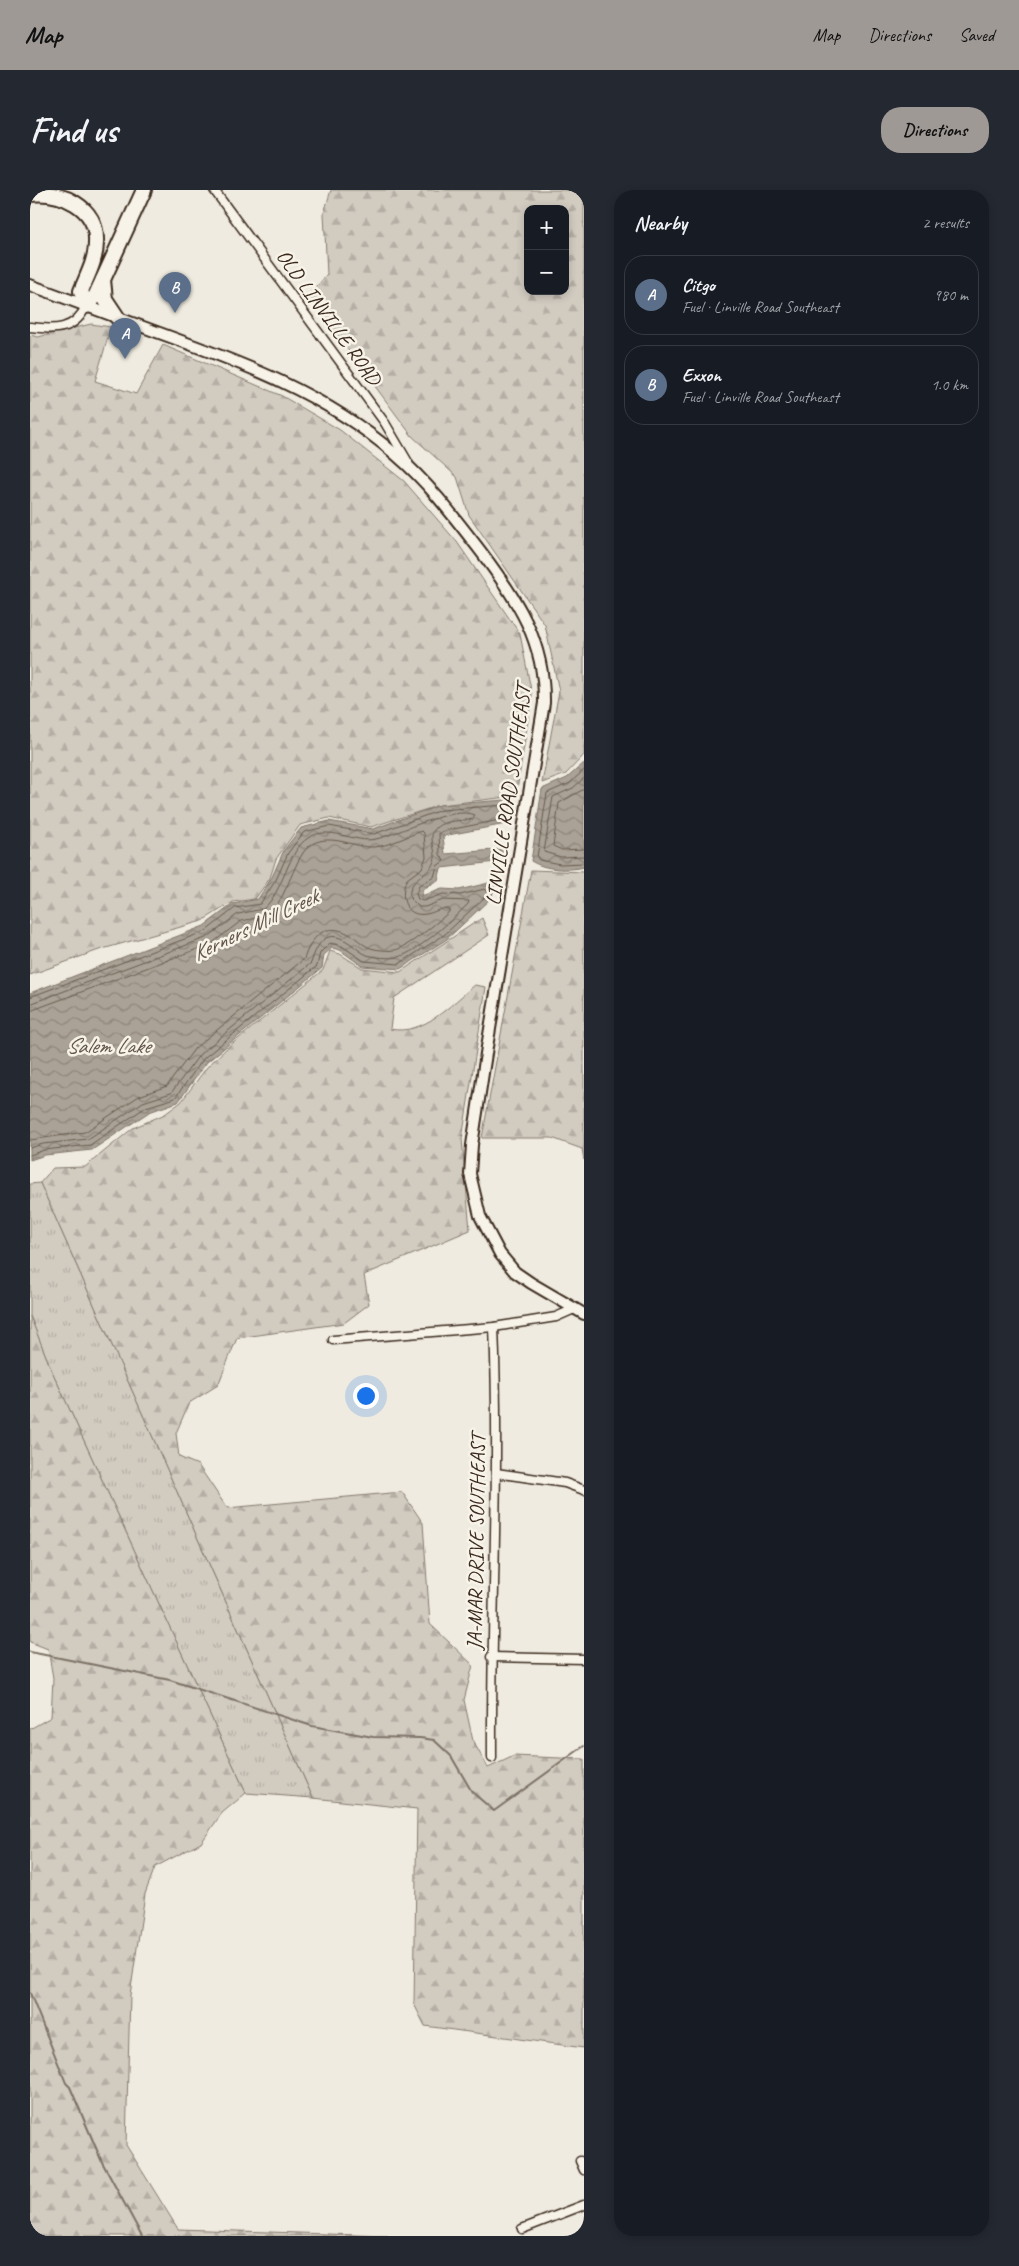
<!DOCTYPE html>
<meta charset="utf-8">
<style>
body{margin:0;font-family:Caveat,sans-serif;background:#242831;color:#f1f3f6}
.controls{position:absolute;right:15px;top:15px;display:grid;overflow:hidden;border-radius:10px;box-shadow:0 2px 8px #0003}
.controls button{width:45px;height:45px;display:grid;place-items:center;padding:0;border:0;border-bottom:1px solid #363941;background:#171b24;color:#f1f3f6;font:25px sans-serif}
.you{position:absolute;left:335px;top:1205px;width:18px;height:18px;margin:-12px;border:4px solid #fff;border-radius:50%;background:#1a73e8;box-shadow:0 0 0 8px #1a73e833}
.badge{display:grid;place-items:center;width:32px;height:32px;border-radius:50%;background:#9f9995;color:#fff;font-size:16px;font-weight:700}
.pin{position:absolute;translate:-50% -41px;filter:drop-shadow(0 1px 2px #0008)}
.pin::after{content:'';position:absolute;top:26px;width:18px;height:15px;background:inherit;clip-path:polygon(0 0,100% 0,50% 100%)}
.list{margin:0;padding:0;list-style:none}
h2{display:flex;justify-content:space-between;align-items:center;height:65px;margin:0;padding:0 20px;font-size:21px}
h2 small{font-size:16px;font-weight:400;color:#9ea1a6}
.list li{display:grid;grid-template-columns:32px 1fr auto;gap:15px;align-items:center;box-sizing:border-box;height:80px;margin:0 10px 10px;padding:0 10px;border:1px solid #363941;border-radius:20px}
.list b{display:block;font-size:19px;white-space:nowrap}
.list p{margin:0;font-size:16px;white-space:nowrap;color:#9ea1a6}
.list em{font-size:16px;font-style:normal;color:#9ea1a6}
.map{position:relative;flex:none;width:554px;height:2046px;overflow:hidden;border-radius:20px}
header{display:flex;align-items:center;gap:30px;box-sizing:border-box;height:70px;padding:0 25px;background:#9f9995;color:#111}
header strong{font-size:24px}
nav{display:flex;gap:28px;margin-inline-start:auto;font-size:18px}
.intro{display:flex;align-items:center;justify-content:space-between;box-sizing:border-box;height:120px;padding:0 30px}
h1{margin:0;font-size:35px}
.button{padding:12px 22px;border-radius:20px;background:#9f9995;color:#111;font-size:18px;font-weight:700}
main{display:flex;gap:30px;padding:0 30px}
aside{flex:1;background:#171b24;border-radius:20px;box-shadow:0 2px 8px #0003}
.map>svg:first-child{display:block}
.grass{fill:url(#grass-tufts);stroke:#867a6f}
.forest{fill:url(#forest-firs);stroke:#867a6f;fill-rule:evenodd}
.water{fill:url(#water-waves);stroke:#7e7266}
.lines{fill:none;stroke-linecap:round;stroke-linejoin:round}
.shore{stroke:#675a4e;stroke-width:1}
.stream{stroke:#7e7266;stroke-width:2}
.minor-casing{stroke:#3b2a1e;stroke-width:11}
.secondary-casing{stroke:#3b2a1e;stroke-width:14}
.motorway-casing{stroke:#3b2a1e;stroke-width:18}
.minor{stroke:#f7f3e8;stroke-width:8}
.secondary{stroke:#f7f3e8;stroke-width:10}
.motorway{stroke:#f7f3e8;stroke-width:14}
.labels{text-anchor:middle;dominant-baseline:central;stroke-width:5;stroke-linejoin:round;paint-order:stroke}
.street-label{font-size:21px;fill:#3b2a1e;stroke:#f7f3e8}
.water-label{font-size:22px;font-style:italic;fill:#625448;stroke:#f7f3e8}
</style>
<header>
<strong>Map</strong>
<nav><a>Map</a><a>Directions</a><a>Saved</a></nav>
</header>
<div class="intro"><h1>Find us</h1><a class="button">Directions</a></div>
<main>
<div class="map">
<svg width="554" height="2046" viewBox="0 0 554 2046">
<defs>
<pattern id="grass-tufts" width="24" height="20" patternUnits="userSpaceOnUse" patternTransform="scale(1.25)"><rect width="24" height="20" fill="#d1cbc0"/><path d="M3 7l-1-3M5 7V3M7 7l1-3M15 17l-1-3M17 17v-4M19 17l1-3" fill="none" stroke="#b4aea5"/></pattern>
<pattern id="forest-firs" width="22" height="20" patternUnits="userSpaceOnUse" patternTransform="scale(1.25)"><rect width="22" height="20" fill="#d1cbc0"/><path d="M5 1l3.5 6h-7zM16 11l3.5 6h-7z" fill="#b4aea5"/></pattern>
<pattern id="water-waves" width="16" height="10" patternUnits="userSpaceOnUse" patternTransform="scale(1.25)"><rect width="16" height="10" fill="#aaa296"/><path d="M0 5q4-4 8 0t8 0" fill="none" stroke="#8c847a"/></pattern>
</defs>
<rect width="100%" height="100%" fill="#efebe0"/>
<filter id="ink" filterUnits="userSpaceOnUse"><feTurbulence type="fractalNoise" baseFrequency=".02" numOctaves="2"/><feDisplacementMap in="SourceGraphic" scale="10" xChannelSelector="R" yChannelSelector="G"/><feConvolveMatrix kernelMatrix="1 2 1 2 8 2 1 2 1" color-interpolation-filters="sRGB"/></filter>
<g filter="url(#ink)">
<path class="grass" d="M10 993 283 1608 216 1603 21 1179 0 1126V994Z"/>
<g class="forest">
<path d="M301 0H554V565L536 584 512 593 529 501 515 435 439 325 427 287 382 246 278 106 297 85 294 23ZM498 19H535V101H498Z"/>
<path d="M61 134 81 137 65 191 106 204 133 155 252 206 310 240 374 291 427 352 490 444 502 505 486 606 410 615 341 637 299 628 270 635 246 669 240 688 225 709 203 712 172 731 69 760 0 785V145L8 147Z"/>
<path d="M501 680 554 682V970L552 959 522 948H452Z"/>
<path d="M452 728 459 745 364 808 360 839C394 846 421 814 445 795L456 797 432 949 440 1040 334 1085 339 1114 314 1133 207 1148 188 1195 159 1213 146 1243 149 1267 168 1275 197 1318 372 1302 393 1333 400 1434 443 1475 434 1510 443 1551 458 1578 484 1566 554 1569V1858L395 1836 384 1814 387 1619 283 1608 10 993 23 978 55 977 103 938 135 924 151 912 177 877 198 857 293 780 300 761 310 764 332 778 370 782Z"/>
<path d="M0 1126 21 1179 216 1603 192 1623 171 1653 125 1677 115 1704 100 1805 96 1955 148 2039 358 2046H0V1539L21 1527 23 1488 18 1459 0 1452Z"/>
</g>
<g class="water">
<path d="M554 573V677C539 681 515 680 501 671L512 599 537 588Z"/>
<path d="M475 610 485 612 481 633 413 646 415 664 476 659 475 671 411 678 408 691 393 699 391 706 412 699 429 700 467 691 461 708 417 749 370 779 332 776 310 760 302 758 294 765 292 778 177 872 148 912 119 922 62 960 15 965 0 970V803L174 736 203 714 228 709 242 687 254 660 271 638 299 631 343 639 410 615Z"/>
</g>
<g class="lines">
<g class="shore">
<path d="M554 580 540 593 517 603 507 667 509 670 530 674 554 673"/>
<path d="M554 588 543 598 523 607 514 662 531 667 554 666"/>
<path d="M554 599 529 613 523 656 532 660 554 659"/>
<path d="M0 807 176 741 205 718 230 714 246 690 258 663 274 642 299 636 344 644 411 620 474 615 479 617 475 629 413 641 409 644 410 664 414 671 407 676 404 687 389 696 386 704 388 709 393 711 413 704 430 705 455 699 458 702 456 706 414 745 369 774 334 771 312 756 300 753 290 763 287 776 174 868 145 908 116 917 60 955 14 960 0 965"/>
<path d="M0 814 178 747 208 724 233 719C253 703 258 660 278 648 300 634 324 654 346 649 369 644 423 615 445 625L443 629C433 631 413 630 406 638 397 646 406 658 405 668 401 688 377 686 380 708L389 717H395L413 710 439 711 438 714C423 729 388 762 368 767 361 769 344 767 337 765 332 763 326 758 321 754 297 737 288 751 281 773L170 864 141 903 113 912 58 949 13 954 0 958"/>
<path d="M0 821 181 754 211 731 237 726C258 710 264 664 282 654 302 643 324 658 344 657 359 656 377 646 392 641L394 643 396 667 392 678 377 689C369 704 374 728 396 724 404 723 411 717 419 719V722C409 731 377 758 365 760 359 761 344 760 338 757 331 754 326 747 319 744 294 731 281 748 274 769L165 858 137 896 109 906 55 942 0 950"/>
</g>
<g class="stream">
<path d="M0 1462 140 1490 282 1536 343 1547 390 1548 404 1550 421 1566 442 1602 464 1621 554 1556"/>
<path d="M0 1803 36 1893 40 1897 72 1972 112 2046"/>
</g>
<defs>
<g id="minor">
<path d="M184 0 355 233 378 272"/>
<path d="M0 137C24 140 45 141 56 116"/>
<path d="M303 1150 464 1137 526 1127 544 1119"/>
<path d="M466 1283 535 1293 554 1300"/>
<path d="M461 1467 554 1469"/>
<path d="M462 1568C461 1424 470 1281 464 1137"/>
<path d="M550 1971 554 1980"/>
<path d="M492 2039 554 2015"/>
</g>
<path id="secondary" d="M0 95C41 110 83 126 124 141 210 172 295 203 365 264 399 293 425 328 452 363 488 411 515 452 514 513L457 857 442 955 440 984 450 1026 470 1064 485 1082 501 1093 554 1124"/>
<g id="motorway">
<path d="M0 4C31 1 68 16 66 53 66 70 57 86 51 101L56 116 65 107 114 0"/>
<path d="M73 90 75 109 87 127"/>
</g>
</defs>
<use href="#minor" class="minor-casing"/>
<use href="#secondary" class="secondary-casing"/>
<use href="#motorway" class="motorway-casing"/>
<use href="#minor" class="minor"/>
<use href="#secondary" class="secondary"/>
<use href="#motorway" class="motorway"/>
</g>
</g>
<g class="labels">
<g class="street-label">
<text transform="translate(299 127) rotate(54)">OLD LINVILLE ROAD</text>
<text transform="translate(478 605) rotate(-82)">LINVILLE ROAD SOUTHEAST</text>
<text transform="translate(446 1352) rotate(-89)">JA-MAR DRIVE SOUTHEAST</text>
</g>
<g class="water-label">
<text transform="translate(225 735) rotate(-26)">Kerners Mill Creek</text>
<text x="78" y="856">Salem Lake</text>
</g>
</g>
</svg>
<div class="controls">
<button>+</button>
<button>−</button>
</div>
<div class="you"></div>
<div class="pin badge" style="left:95px;top:169px;background:#5c6f8a">A</div>
<div class="pin badge" style="left:145px;top:123px;background:#5c6f8a">B</div>
</div>
<aside>
<h2>Nearby<small>2 results</small></h2>
<ul class="list">
<li><span class="badge" style="background:#5c6f8a">A</span><div><b>Citgo</b><p>Fuel · Linville Road Southeast</p></div><em>980 m</em></li>
<li><span class="badge" style="background:#5c6f8a">B</span><div><b>Exxon</b><p>Fuel · Linville Road Southeast</p></div><em>1.0 km</em></li>
</ul>
</aside>
</main>
